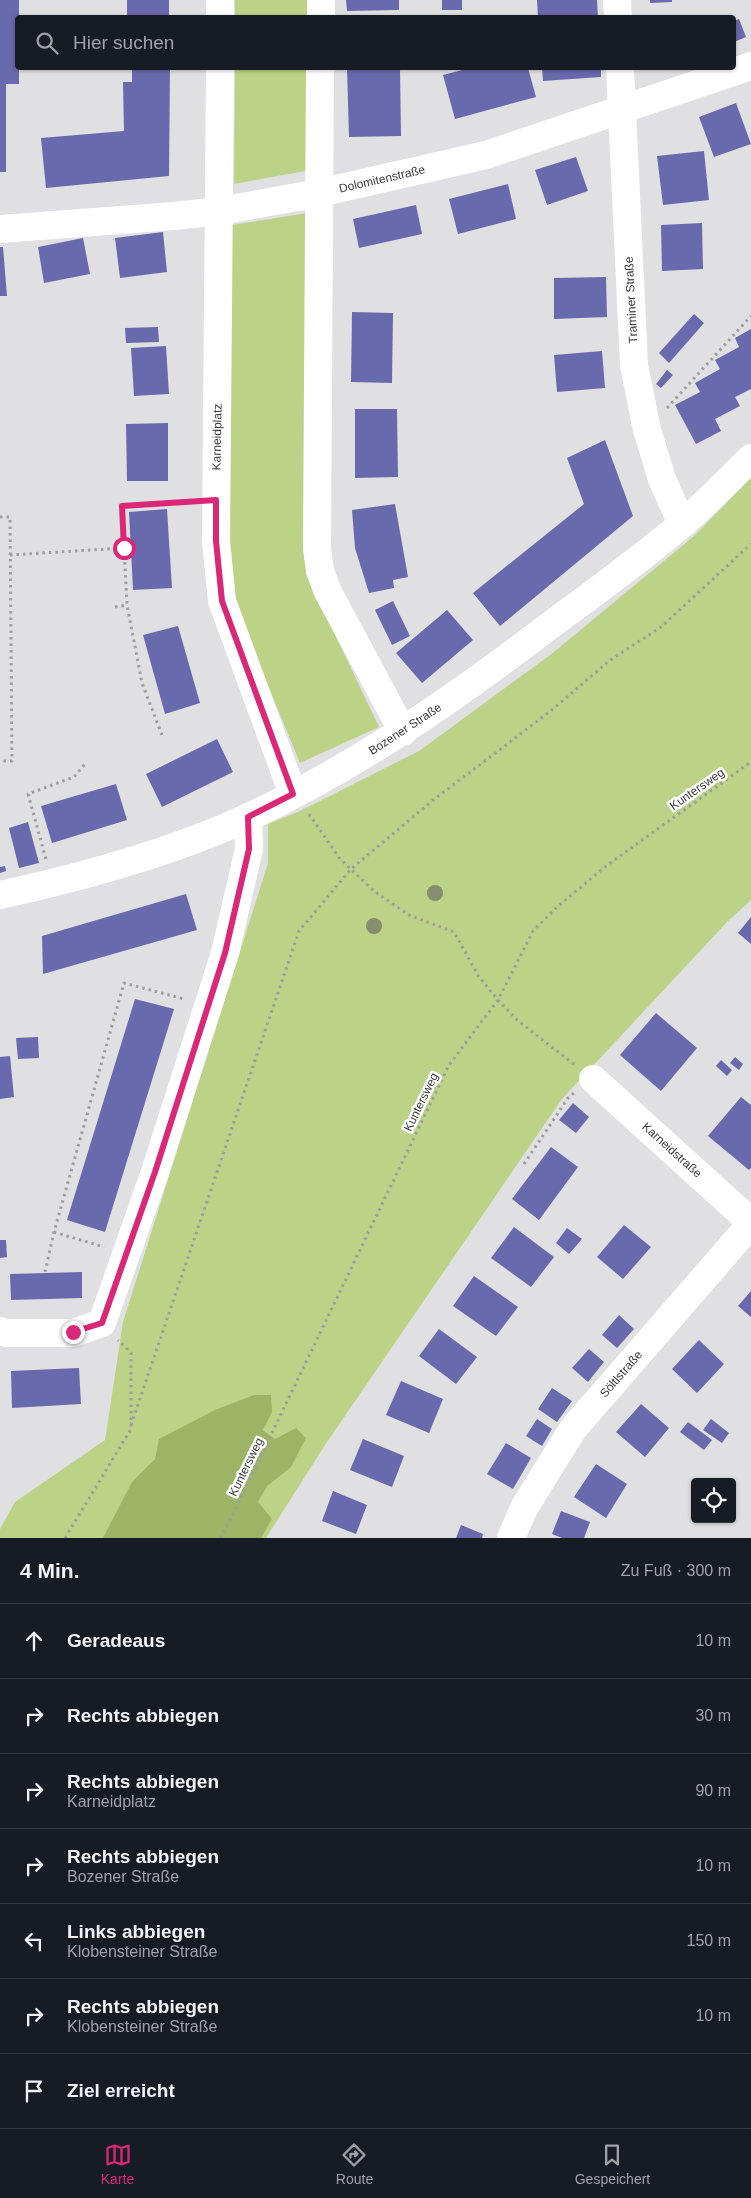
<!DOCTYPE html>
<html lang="de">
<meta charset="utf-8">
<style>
body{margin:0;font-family:Arial,sans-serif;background:#20242c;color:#f1f3f6}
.controls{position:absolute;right:15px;bottom:15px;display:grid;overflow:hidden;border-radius:5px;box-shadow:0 1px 4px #0004}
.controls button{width:45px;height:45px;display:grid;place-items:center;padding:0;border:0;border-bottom:1px solid #363941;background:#171b24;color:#f1f3f6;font:25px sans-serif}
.stop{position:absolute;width:15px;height:15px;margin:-11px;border:4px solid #db2777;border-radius:50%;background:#fff}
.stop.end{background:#db2777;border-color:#fff;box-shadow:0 1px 5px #0008}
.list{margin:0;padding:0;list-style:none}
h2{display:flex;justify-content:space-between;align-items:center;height:65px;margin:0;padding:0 20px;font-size:21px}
h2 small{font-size:16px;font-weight:400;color:#9ea1a6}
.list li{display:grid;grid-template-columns:32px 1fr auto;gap:15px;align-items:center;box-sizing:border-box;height:75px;padding:0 20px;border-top:1px solid #363941}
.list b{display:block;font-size:19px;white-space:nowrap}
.list p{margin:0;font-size:16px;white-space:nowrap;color:#9ea1a6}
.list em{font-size:16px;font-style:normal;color:#9ea1a6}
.icon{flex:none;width:28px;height:28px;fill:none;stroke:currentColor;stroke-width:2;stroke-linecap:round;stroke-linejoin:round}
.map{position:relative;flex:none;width:751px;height:1538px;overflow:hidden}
.search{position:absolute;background:#171b24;box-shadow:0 1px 4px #0004;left:15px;right:15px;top:15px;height:55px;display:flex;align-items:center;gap:12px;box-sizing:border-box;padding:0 18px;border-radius:5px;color:#9ea1a6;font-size:19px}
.sheet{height:590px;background:#171b24}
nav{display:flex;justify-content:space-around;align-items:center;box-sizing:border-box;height:70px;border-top:1px solid #363941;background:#171b24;font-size:14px;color:#9ea1a6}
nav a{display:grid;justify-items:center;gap:2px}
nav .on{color:#db2777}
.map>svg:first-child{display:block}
.green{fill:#bcd387}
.forest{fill:#9db366}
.building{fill:#6969ad}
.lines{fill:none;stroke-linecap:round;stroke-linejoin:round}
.path{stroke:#9e9e9f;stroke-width:3;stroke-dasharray:2.5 4;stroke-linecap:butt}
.street{stroke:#fff;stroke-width:28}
.tree{fill:#868e6f}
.route{stroke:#db2777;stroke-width:6}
.labels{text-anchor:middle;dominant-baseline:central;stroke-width:5;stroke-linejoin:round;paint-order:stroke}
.street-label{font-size:12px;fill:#3a3a3b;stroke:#fff}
</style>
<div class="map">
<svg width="751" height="1538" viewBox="0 0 751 1538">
<rect width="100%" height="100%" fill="#e0e0e2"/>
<g class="green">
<path d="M235 0H312V17L235 18Z"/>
<path d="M235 68H312L311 170 234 184Z"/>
<path d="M307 213 321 605 379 727 300 763 233 601 227 534 232 225Z"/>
<path d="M751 478V900L728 921 562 1099 325 1445 266 1538H0V1529L15 1502 105 1440 123 1322 268 863V824L298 812 419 751 554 652 694 536Z"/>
</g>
<path class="forest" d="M254 1395H271L272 1412 263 1430 275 1439 296 1428 306 1438 291 1467 267 1486 258 1502 272 1519 261 1538H103L132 1482 155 1459 159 1439 215 1410Z"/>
<g class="building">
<path d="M0 0H19V84H6V172H0Z"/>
<rect x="127" y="0" width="42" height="18"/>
<path d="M346 0H399V10L347 11Z"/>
<rect x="442" y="0" width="20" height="10"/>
<path d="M537 0H597L598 18H538Z"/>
<path d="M650 0H672V2L650 3Z"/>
<path d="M739 19 746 37 734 42V21Z"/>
<path d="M132 68H170L169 176 46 188 41 138 124 131 123 82H132Z"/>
<path d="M347 68H400L401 136 349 137Z"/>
<path d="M470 68H528L536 97 455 119 443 75Z"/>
<path d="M542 68H601V77L543 81Z"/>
<path d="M736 103 751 144 714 157 699 117Z"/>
<path d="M704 151 709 200 663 205 657 156Z"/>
<path d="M576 157 588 191 547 205 535 170Z"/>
<path d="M508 184 516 219 458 234 449 199Z"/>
<path d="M416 205 422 234 359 248 353 219Z"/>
<path d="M702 223 703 269 662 271 661 225Z"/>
<path d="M163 232 167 272 120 278 115 238Z"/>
<path d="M83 238 90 274 44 283 38 247Z"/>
<path d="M0 247H3L7 296H0Z"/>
<path d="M606 277 607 317 554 319V278Z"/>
<path d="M352 312 393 313 392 383 351 382Z"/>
<path d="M694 314 704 323 669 363 659 353Z"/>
<path d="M158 327 159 342 126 343 125 328Z"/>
<path d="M751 329V389L735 397 740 406 715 419 721 431 696 444 675 405 700 392 695 383 720 369 715 360 739 347 735 338Z"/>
<path d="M166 346 169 394 134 396 131 348Z"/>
<path d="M602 351 605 388 557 392 554 355Z"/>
<path d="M667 370 673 375 661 388 656 384Z"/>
<path d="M355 409H397L398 477 355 478Z"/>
<path d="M168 423V481H127L126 424Z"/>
<path d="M605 440 633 516 500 626 473 593 584 504 567 458Z"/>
<path d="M395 504 408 577 393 580 394 588 369 593 355 548 352 510Z"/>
<path d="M167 509 172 588 133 590 129 512Z"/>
<path d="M393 601 410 636 392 645 375 610Z"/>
<path d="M447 610 473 640 422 683 396 653Z"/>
<path d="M178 626 200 703 165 714 143 635Z"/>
<path d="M217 739 233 772 162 807 146 774Z"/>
<path d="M116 784 127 820 52 843 41 806Z"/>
<path d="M28 822 39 863 19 868 9 828Z"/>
<path d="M5 866 6 871 0 873V867Z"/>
<path d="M186 894 197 930 43 974 42 936Z"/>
<path d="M751 917V944L738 933Z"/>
<path d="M135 999 174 1009 105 1232 67 1220Z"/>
<path d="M656 1013 697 1048 661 1091 620 1055Z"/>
<path d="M38 1037 39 1058 18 1059 16 1038Z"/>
<path d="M10 1056 14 1097 0 1099V1057Z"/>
<path d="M735 1057 743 1064 739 1070 730 1063Z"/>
<path d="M721 1060 732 1070 727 1076 716 1066Z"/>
<path d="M741 1097 751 1105V1168L749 1170 708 1136Z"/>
<path d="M573 1103 589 1117 576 1133 559 1120Z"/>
<path d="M551 1147 578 1167 539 1220 512 1199Z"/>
<path d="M624 1225 651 1247 623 1279 597 1257Z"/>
<path d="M514 1227 554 1257 531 1287 491 1258Z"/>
<path d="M567 1228 582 1239 569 1254 556 1243Z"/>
<path d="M0 1240H6L7 1257 0 1258Z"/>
<path d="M82 1272V1298L11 1300 10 1274Z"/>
<path d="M474 1276 518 1307 496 1336 453 1306Z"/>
<path d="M751 1291V1317L738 1306Z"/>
<path d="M619 1315 634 1329 617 1348 602 1335Z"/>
<path d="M439 1329 477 1357 456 1384 419 1356Z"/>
<path d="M699 1340 724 1364 697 1393 672 1369Z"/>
<path d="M589 1349 604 1362 588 1382 572 1368Z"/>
<path d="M79 1368 81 1404 12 1408 11 1371Z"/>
<path d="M401 1381 443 1399 429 1433 386 1415Z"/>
<path d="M552 1388 572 1401 557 1422 538 1409Z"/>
<path d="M641 1404 669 1428 645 1457 616 1432Z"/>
<path d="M537 1419 552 1429 542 1446 526 1436Z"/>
<path d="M711 1419 729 1433 722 1443 703 1430Z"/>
<path d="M688 1422 712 1440 704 1450 680 1432Z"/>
<path d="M363 1439 404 1456 392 1487 350 1470Z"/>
<path d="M506 1443 531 1458 513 1489 487 1474Z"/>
<path d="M596 1464 627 1484 606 1518 574 1497Z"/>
<path d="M333 1491 367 1505 356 1534 322 1521Z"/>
<path d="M561 1511 590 1522 584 1538H562L552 1534Z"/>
<path d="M461 1525 483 1534 482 1538H456Z"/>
</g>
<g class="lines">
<g class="path">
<path d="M667 408 751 316"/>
<path d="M0 517H10L12 761H0"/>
<path d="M10 555 124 548"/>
<path d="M115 607 127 605"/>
<path d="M162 735 142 683 127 605 122 507 193 501"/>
<path d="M309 814 340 859 374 891 409 915 454 932 479 977 498 1000 517 1020 575 1065"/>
<path d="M46 859 28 794 74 777 85 764"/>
<path d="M524 1164 568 1098 574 1093"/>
<path d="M54 1232 104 1247"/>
<path d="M45 1272 54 1232 124 983 184 999"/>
<path d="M131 1425 299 931 351 869 432 801 552 710 609 661 661 627 751 544"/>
<path d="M65 1538 131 1429V1353L118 1340"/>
<path d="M220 1538 231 1518 449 1065 498 1000 533 931 556 908 606 866 751 762"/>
</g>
<g class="street">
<path d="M617 0 618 18"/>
<path d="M220 18V0"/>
<path d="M321 18V0"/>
<path d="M220 68 216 541 222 601 293 794"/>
<path d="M320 68 317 548 320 571 328 592 403 732"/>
<path d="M620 68 634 365 647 430 662 479 682 524"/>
<path d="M0 229 174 216 220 211 319 193 486 155 751 66"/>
<path d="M0 895C83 877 171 853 249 817 353 768 448 703 540 633 587 598 636 563 681 525 705 505 728 480 751 458"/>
<path d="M593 1079 751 1222"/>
<path d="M0 1331 6 1333H73L102 1323 155 1172 225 953 249 849 248 817"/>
<path d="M511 1538 524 1508 573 1429 751 1224"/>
</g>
</g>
<g class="tree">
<circle cx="435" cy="893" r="8"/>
<circle cx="374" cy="926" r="8"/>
</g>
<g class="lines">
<path class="route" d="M73 1332 102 1323 155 1172 225 953 249 849 248 817 293 794 222 601 216 541V500L122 506 124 548"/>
</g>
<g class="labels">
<g class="street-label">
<text transform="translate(382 179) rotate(-13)">Dolomitenstraße</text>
<text transform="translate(631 300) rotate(-93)">Traminer Straße</text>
<text transform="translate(217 437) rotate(-89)">Karneidplatz</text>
<text transform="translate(405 729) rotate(-33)">Bozener Straße</text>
<text transform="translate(697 789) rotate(-35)">Kuntersweg</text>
<text transform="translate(421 1102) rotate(-64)">Kuntersweg</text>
<text transform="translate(672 1150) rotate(42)">Karneidstraße</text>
<text transform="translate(621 1374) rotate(-49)">Söltlstraße</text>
<text transform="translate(246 1467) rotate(-64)">Kuntersweg</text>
</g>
</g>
</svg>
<div class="controls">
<button><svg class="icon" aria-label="locate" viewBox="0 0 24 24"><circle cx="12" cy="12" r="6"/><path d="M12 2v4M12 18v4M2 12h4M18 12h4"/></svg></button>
</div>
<div class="stop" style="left:124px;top:548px"></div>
<div class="stop end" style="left:73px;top:1332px"></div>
<div class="search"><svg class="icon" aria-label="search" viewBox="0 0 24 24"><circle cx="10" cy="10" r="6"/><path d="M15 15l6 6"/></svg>Hier suchen</div>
</div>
<section class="sheet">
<h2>4 Min.<small>Zu Fuß · 300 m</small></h2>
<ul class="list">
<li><svg class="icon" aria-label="ahead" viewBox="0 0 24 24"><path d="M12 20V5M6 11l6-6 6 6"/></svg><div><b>Geradeaus</b></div><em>10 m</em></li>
<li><svg class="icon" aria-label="right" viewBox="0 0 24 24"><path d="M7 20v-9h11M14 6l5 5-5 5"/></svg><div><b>Rechts abbiegen</b></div><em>30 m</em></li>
<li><svg class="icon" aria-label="right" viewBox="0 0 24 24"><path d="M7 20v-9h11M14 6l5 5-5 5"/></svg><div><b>Rechts abbiegen</b><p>Karneidplatz</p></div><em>90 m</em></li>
<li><svg class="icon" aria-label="right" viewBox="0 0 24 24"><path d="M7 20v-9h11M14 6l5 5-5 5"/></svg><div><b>Rechts abbiegen</b><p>Bozener Straße</p></div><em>10 m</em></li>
<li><svg class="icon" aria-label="left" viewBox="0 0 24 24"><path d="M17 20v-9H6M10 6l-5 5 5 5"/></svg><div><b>Links abbiegen</b><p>Klobensteiner Straße</p></div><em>150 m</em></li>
<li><svg class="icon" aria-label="right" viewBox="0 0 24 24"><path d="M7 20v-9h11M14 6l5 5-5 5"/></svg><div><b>Rechts abbiegen</b><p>Klobensteiner Straße</p></div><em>10 m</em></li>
<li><svg class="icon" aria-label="arrive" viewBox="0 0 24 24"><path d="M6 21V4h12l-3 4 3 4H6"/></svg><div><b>Ziel erreicht</b></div></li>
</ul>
</section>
<nav>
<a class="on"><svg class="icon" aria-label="map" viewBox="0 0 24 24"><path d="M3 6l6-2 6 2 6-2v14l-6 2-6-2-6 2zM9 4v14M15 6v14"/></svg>Karte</a>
<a><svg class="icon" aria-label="directions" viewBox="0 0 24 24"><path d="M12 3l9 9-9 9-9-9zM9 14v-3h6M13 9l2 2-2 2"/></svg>Route</a>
<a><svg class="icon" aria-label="saved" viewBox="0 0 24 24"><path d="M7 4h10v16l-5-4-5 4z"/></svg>Gespeichert</a>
</nav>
